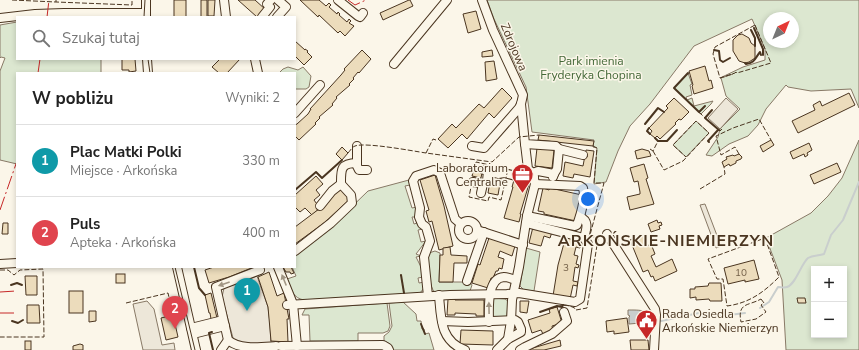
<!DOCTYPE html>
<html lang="pl">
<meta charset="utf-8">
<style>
body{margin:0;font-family:"Nunito Sans",sans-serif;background:#f6f6f6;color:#222}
.controls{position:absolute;right:12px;bottom:12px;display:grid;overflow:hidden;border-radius:0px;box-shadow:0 2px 6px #0003}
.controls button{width:36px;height:36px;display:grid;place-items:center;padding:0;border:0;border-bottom:1px solid #e0e0e0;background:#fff;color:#222;font:20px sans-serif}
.compass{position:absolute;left:763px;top:12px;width:36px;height:36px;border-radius:50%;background:#fff;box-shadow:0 2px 6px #0003;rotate:43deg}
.you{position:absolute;left:588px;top:199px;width:14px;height:14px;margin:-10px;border:3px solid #fff;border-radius:50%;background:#1a73e8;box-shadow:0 0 0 6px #1a73e833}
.badge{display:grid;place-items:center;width:26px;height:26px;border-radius:50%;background:#b45309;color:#fff;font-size:13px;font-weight:700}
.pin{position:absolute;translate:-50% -33px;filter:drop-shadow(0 1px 2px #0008)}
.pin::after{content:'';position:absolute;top:21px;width:14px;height:12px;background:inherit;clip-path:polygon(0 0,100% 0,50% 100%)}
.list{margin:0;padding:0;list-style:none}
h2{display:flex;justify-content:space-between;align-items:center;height:52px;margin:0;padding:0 16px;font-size:17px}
h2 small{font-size:13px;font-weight:400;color:#767676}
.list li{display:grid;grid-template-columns:26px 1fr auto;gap:12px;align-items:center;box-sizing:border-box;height:72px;padding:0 16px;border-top:1px solid #e0e0e0}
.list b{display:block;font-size:15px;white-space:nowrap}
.list p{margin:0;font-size:13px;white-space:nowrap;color:#767676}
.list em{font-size:13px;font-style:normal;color:#767676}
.icon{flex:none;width:22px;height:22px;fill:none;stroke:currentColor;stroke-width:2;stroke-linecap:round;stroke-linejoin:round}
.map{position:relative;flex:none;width:859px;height:350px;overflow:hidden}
.search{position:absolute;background:#fff;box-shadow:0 2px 6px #0003;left:16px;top:16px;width:280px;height:44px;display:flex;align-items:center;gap:10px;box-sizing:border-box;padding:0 14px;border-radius:0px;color:#767676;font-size:15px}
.panel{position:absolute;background:#fff;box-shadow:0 2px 6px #0003;left:16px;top:72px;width:280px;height:196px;border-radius:0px}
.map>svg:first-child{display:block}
.green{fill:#dce7d0;stroke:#887966;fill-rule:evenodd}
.parking{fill:#ede7d9;stroke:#887966}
.water{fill:#c9cecd;stroke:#887966}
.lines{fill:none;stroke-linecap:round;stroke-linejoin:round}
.stream{stroke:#c9cecd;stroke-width:2}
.building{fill:#ecdcbc;stroke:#4a3520}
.minor-casing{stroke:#4a3520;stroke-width:10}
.minor{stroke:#fbf6e9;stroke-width:8}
.tram{stroke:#4a3520;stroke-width:1}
.fence{stroke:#4a3520;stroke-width:1;stroke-dasharray:5 2;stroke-linecap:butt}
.wall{stroke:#4a3520;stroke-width:2}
.power{stroke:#c62828;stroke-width:1;stroke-dasharray:14 3 2 3;stroke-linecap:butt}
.oneway{fill:#a29684}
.labels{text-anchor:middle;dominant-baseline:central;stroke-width:3;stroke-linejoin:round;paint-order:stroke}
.number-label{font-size:10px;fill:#725f47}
.street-label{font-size:12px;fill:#4a3520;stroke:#fbf6e9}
.park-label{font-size:12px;fill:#436837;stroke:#fbf6e9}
.poi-label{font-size:12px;fill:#4a3520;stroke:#fbf6e9;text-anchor:end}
.district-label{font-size:16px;font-weight:bold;letter-spacing:1px;fill:#4a3520;stroke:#fbf6e9}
</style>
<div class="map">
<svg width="859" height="350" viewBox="0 0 859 350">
<rect width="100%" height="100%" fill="#fbf6e9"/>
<g class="green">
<path d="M487 0H859V108L851 89 811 91 788 87 786 85 766 109 758 125 748 136 729 144 712 156 706 155 718 137 720 129 740 109 726 96 721 78 733 74 720 78 743 67 765 60V49L752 19 694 46 650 104 630 126 618 151 606 182 594 184 597 148 593 147 594 140 532 132 526 87 494 19ZM769 18H793V42H769Z"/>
<path d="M17 22V59H101V73H17V164L0 160V71L5 58 1 57 0 58V25Z"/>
<path d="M288 67 298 70 303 67 311 76 309 87 306 89H295V73H279L283 69Z"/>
<path d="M688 73 692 84 690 85 692 95 686 97 687 100 692 98 694 106 713 101 711 104 701 114 699 113 705 106 699 112 674 88Z"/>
<path d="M696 121 709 133 686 157 673 145Z"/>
<path d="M859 140V350H786L782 280 766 238 811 213 828 196 842 178ZM814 269H844V335H814Z"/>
<path d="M409 180 410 185 405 186 412 208 417 207 415 217H412L414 224 417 223 423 229 418 230 421 242 426 241 416 254 421 256 416 257 422 269 423 277 418 278 419 283 424 282V288L420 293 305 300C293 299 291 289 287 279L296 276 292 267H295V253L334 224 368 191Z"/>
<path d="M526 248 540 252 534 291 524 290 520 286Z"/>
<path d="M435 251 440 253 439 282H470L472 285 470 291 435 293C429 287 426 261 429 253Z"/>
<path d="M493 298 505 299 508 301 507 317H492Z"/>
<path d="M403 302 416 314 417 321H421L422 329H424L425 334 429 333 434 350H393L390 344 384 341V336L389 332 392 326 389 303Z"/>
<path d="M387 303 390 326 388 331 383 333H358V341H310L309 315H302L305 309Z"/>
</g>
<g class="parking">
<path d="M726 98 738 109 720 129 708 118Z"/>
<path d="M705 204 721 246 716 248 700 205Z"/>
<path d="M257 276 268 307 270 323 271 345 238 344 233 338 222 297 224 288Z"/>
<path d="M147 301 154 309 162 345 174 343 175 350H143L133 304Z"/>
</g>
<path class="water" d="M628 310C638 310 653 309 653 323L647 327 641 323 629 324V317L630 316 628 315Z"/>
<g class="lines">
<g class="stream">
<path d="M760 308 769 302 778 287C781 287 784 288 787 287 796 284 801 264 808 258 813 255 818 256 824 254L831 235 843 220 859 182"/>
<path d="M661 321 699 313 713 317 745 313"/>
</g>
</g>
<g class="building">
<rect x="174" y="0" width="12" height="17"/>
<rect x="201" y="0" width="6" height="17"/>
<path d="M208 0H215L214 16H208Z"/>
<path d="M238 0H255L266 10 259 17H257Z"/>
<path d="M300 0H319L326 6 329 3 331 5 329 7 337 14 338 12 340 14 339 15 347 22 349 19 351 21 349 23 354 26 345 36 340 31 338 33 319 15 318 17Z"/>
<path d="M409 0H410L413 6 383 20 380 13Z"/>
<path d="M476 11 481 29 468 33 463 14Z"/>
<path d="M742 34 749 38 751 43 755 46V58L749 62 745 63 739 61 733 51V40L738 35Z"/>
<path d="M295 41 305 50V49L308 51 307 52 312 57 304 65 295 56Z"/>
<path d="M362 50 371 59 359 73 358 72 353 78 354 79 349 84 350 85 336 97 337 98 332 104 333 105 319 117 320 118 315 123 316 124 299 140 295 136V125L297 124 308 114 311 109H310L341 75 345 70 344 69Z"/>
<path d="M492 50 493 56 482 57V52Z"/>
<path d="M122 59H135L136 71 129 72V70H122Z"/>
<path d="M220 59H240L227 73H219L212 67Z"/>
<path d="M494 61 497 79 486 81 485 62Z"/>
<path d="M705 66 709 81 711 80 713 88 694 94 692 86 693 85 689 71Z"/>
<path d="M502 88 512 98 494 118 489 113 467 139 462 134 448 148 438 139 452 124 456 128 479 104 484 108Z"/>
<path d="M849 93 855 105 798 133 792 121 815 110 813 105 820 101 822 106Z"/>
<path d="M674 98 689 112 681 120 679 119 675 123 676 124 660 139 657 136 655 138 650 134 652 131 649 128 668 108 666 106Z"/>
<path d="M539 135 594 141 593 146 538 140Z"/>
<path d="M771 140 774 145 763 152 760 146Z"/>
<path d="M809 143 812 150 807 153 808 155 805 157 804 154 793 159 790 152Z"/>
<path d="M342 147 348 153 342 160 336 154Z"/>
<path d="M537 148 554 150 552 168 535 166Z"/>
<path d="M642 149 649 151 651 156 637 159 635 151Z"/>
<path d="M586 150 594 151 590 177 574 174 573 178 563 176 565 162 583 166Z"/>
<path d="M739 154 742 157 741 159 736 161V163L730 166 729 164 724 167 722 162 727 159 726 157 733 155 734 156Z"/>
<path d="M837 163 841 172 814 184 810 175Z"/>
<path d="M644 164 648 178 646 179 654 204 630 210 627 197 640 194V192L638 181 634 182 630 168Z"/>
<path d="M475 165 483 167 481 178 472 176Z"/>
<path d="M435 175 444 206 453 246 439 250 432 221 429 222 426 211 429 210 420 180Z"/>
<path d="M316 176 323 184 316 190 320 195 314 200 319 207V209L312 215 305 208 300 212 295 207V195Z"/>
<path d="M491 176 501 178 498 195 488 193Z"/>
<path d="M514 180 529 184 520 214H521L519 222 504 218 513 187H512Z"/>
<path d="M543 188 549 190 550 188 582 195 576 221 544 214V212L538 211Z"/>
<path d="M340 189 350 199 324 223 295 244V227L319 209Z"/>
<path d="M657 220 658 223 661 222 662 225 659 226 660 229 651 232 648 224Z"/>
<path d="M3 223H8V234H2Z"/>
<path d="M533 227 552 232 550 238 544 236 541 246 529 243Z"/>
<path d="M643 235 647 246 651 244 655 254 651 256 656 267 672 259 677 271 655 281 653 276 651 277 648 270 643 272 630 240Z"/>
<path d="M566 236 582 240 580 248 576 247 574 255 578 256 576 264 579 265 578 268 575 267 573 281 578 282 577 286 573 285 570 299 553 296 558 265Z"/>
<path d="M489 238 515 246 512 256 500 251 498 257 504 259 502 269 499 268 498 271H496L493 278H491L488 288 472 283 478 264 480 265Z"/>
<path d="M450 247 451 255 467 256V263H454L453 282H439L440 255H443V248Z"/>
<path d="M754 260 759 279 745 282V280L728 284 724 268Z"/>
<path d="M214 267H254L229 277 209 283 205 270Z"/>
<path d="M283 267H291L294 273 291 274 290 272H286Z"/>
<path d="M269 272 277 296 284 293 289 319H287L288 342 271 341 268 307 258 277Z"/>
<rect x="116" y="274" width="9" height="9"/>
<path d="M25 276H37V295H26Z"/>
<path d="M709 283H721L722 301H710L709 299 696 300V297L690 298V289H695V287L708 286Z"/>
<rect x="69" y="291" width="14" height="22"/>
<path d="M211 293 217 318 211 319 210 313H209L205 295Z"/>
<path d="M797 298H805L806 303H798Z"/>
<path d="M448 299H455V300H484V316H476V314L455 313V315H447Z"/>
<path d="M520 301H529L527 313 520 312Z"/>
<path d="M27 305H39L40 323H27Z"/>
<path d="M557 307 562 323 552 326 553 331 543 334 541 330 532 333 528 320 550 313 549 309Z"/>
<path d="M89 311H96V321L89 322Z"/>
<path d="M173 315 178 337 166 340 161 318Z"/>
<path d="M627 318 629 332 614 334V331L607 332 606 321Z"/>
<path d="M461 330 493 331V345L460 344Z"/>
<path d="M560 340 561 346 544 350H526Z"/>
<path d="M630 340H648L649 350H631Z"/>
<rect x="25" y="341" width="6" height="9"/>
<path d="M80 344 83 345V350H73V346Z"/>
</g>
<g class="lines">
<defs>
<g id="minor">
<path d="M224 0 226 17"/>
<path d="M338 0 358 16 360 17 363 13"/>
<path d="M146 17V0"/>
<path d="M262 17 270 7 267 4 271 0"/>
<path d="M277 17 286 7 278 0"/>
<path d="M0 18 35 14 64 13H146"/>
<path d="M147 59 148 73"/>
<path d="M255 59 258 73"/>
<path d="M394 64 447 0"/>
<path d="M521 104 525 144 556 146 559 149 557 169 554 174"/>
<path d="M295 113 320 85"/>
<path d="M357 146V166L359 170H367"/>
<path d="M472 146 484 148 519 108 521 104 523 95 493 30 482 0"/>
<path d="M559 149 583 155"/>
<path d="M484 170 498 174 504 173 528 179 534 177"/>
<path d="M533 173 538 171 554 174 553 177"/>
<path d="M473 182 483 184 487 181 488 171"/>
<path d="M481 193 483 184"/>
<path d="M320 206 332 191 341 184C341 170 340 163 357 163"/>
<path d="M527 216 575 226 577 225C581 214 586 199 583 188L580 186 535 184"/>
<circle cx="468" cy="230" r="9"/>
<path d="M526 223 584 238"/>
<path d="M480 231 523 245"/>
<path d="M607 234 655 309 656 315 654 350"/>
<path d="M295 251 331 223 352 203 351 195 341 184"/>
<path d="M0 264 17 263"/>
<path d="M177 267 196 350"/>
<path d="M278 267 293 304 297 346"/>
<path d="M260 270 216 287 228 340C239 350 261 347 276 346"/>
<path d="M467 281 484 232"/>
<path d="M439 295C441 318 440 341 465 350"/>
<path d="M428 296 424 257 430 241 426 227 422 224 419 217 420 208 413 181 416 176 434 170 440 173 455 219 461 224"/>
<path d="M287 305 450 295 507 294 519 293 575 302 580 299 588 244 584 238C586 230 590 221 580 217"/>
<path d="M442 321 468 322 515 320 518 322 521 329V332L508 339 497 350"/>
<path d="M489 322C489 311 486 278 504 277 508 277 513 279 516 280"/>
<path d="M191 328 223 320"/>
<path d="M193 334 225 326"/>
<path d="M508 339 511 321 512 300 519 267 527 216 535 184 533 173 528 169 525 144"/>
<path d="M281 346 383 345 388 348 389 350"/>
<path d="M221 350 228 340"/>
<path d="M520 350 525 347 552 334 567 321 564 312"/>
</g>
</defs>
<use href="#minor" class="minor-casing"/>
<use href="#minor" class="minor"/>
<g class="tram">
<path d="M144 17 145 0"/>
<path d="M148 59 150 73"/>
<path d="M175 267 195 350"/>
</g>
<g class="fence">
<path d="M12 0 56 2"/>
<path d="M56 0V2L132 5V0"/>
<path d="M755 25 771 63 737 73 736 72 735 73 720 78 713 54 715 47Z"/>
<path d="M699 112 705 118"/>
<path d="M719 130 720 131 722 129"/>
<path d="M436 140 433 139 426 153 492 162 519 137 539 135"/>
<path d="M650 149 653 151 658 141"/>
<path d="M653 151 664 170 683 161 709 133 696 121 673 145 686 157"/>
<path d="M348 153C350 151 352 147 355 146 365 142 413 151 426 153"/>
<path d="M739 154 735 147 721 155 716 136 733 128 759 119 771 140"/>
<path d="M472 182 469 197 488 201 489 197 501 200 508 169 476 162 475 165"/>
<path d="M700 189 725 174 724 167"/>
<path d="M765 238 779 277C763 293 749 303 727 306L723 279H717L708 259Z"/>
<path d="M0 270H8L14 275 20 270 43 269 44 337H0"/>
<path d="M761 299 764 303 761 305 766 312 756 319 741 322C737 302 749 306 761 299Z"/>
<path d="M126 303 168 293 173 315"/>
<path d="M557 307C563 304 570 305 576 309V310L587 308 598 239 590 235 604 183H594L597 148 593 146"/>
</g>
<g class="wall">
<path d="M754 28 763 49V55"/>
<path d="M751 30 755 38V46"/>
<path d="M714 50 719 51 720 60 723 62 730 58"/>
<path d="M745 63 746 64C755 63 755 58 760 52L761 55"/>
<path d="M688 73 674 88 699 112 705 106"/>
<path d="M712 110 705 118 719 130"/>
<path d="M645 124 658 108 664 112"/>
<path d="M649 128 647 131 650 134"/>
<path d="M655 138 658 141H667L677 130"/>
<path d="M709 142 708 141 718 130"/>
<path d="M295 190 316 172 322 178 342 160"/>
<path d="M194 267 199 288 205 295"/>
<path d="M401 275 404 293"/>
<path d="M11 285 17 283 22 285"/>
<path d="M540 312 557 306 562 307 563 305"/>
<path d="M12 321 18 323 23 320"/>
<path d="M421 324 425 334"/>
<path d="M212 332 209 333 213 350"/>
</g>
<g class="power">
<path d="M348 0 355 5 366 0"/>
<path d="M47 17 49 0"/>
<path d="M38 73 40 59"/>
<path d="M0 210 17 161"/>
<path d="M0 292 16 291"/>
<path d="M0 313H17"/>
</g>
</g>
<defs><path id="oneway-solid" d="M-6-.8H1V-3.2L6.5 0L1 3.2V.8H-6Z"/></defs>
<g class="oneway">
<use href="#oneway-solid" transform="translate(284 280) rotate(-112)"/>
<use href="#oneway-solid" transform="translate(224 284) rotate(161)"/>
<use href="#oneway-solid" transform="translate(489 308) rotate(-91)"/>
</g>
<defs>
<symbol id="office-pin" viewBox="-11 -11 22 30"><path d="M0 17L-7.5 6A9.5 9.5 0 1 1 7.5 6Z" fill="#c62828" stroke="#fbf6e9"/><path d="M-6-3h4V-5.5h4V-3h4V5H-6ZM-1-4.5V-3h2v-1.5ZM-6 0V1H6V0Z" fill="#fff"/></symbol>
<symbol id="civic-pin" viewBox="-11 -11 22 30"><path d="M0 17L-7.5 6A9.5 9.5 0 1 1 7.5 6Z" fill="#c62828" stroke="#fbf6e9"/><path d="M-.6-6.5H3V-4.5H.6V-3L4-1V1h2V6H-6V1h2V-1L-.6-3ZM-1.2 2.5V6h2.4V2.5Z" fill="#fff"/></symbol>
</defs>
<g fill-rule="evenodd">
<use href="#office-pin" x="510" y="162" width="25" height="34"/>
<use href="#civic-pin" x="634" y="308" width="25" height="34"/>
</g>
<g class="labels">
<g class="number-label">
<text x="566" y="268">3</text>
<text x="741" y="273">10</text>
</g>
<g class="street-label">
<text transform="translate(514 47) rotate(67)">Zdrojowa</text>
</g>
<g class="park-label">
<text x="591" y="61">Park imienia<tspan x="591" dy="14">Fryderyka Chopina</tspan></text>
</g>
<g class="poi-label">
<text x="508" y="168">Laboratorium<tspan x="508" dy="14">Centralne</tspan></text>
<text x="662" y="314" text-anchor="start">Rada Osiedla<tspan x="662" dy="14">Arkońskie Niemierzyn</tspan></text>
</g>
<g class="district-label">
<text x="666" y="241">ARKOŃSKIE-NIEMIERZYN</text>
</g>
</g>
</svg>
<div class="controls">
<button>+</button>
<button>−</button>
</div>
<svg class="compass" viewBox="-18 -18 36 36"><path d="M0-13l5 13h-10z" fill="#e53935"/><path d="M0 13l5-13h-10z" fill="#767676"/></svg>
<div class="you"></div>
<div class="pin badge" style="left:247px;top:311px;background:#0f9aa8">1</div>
<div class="pin badge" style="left:175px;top:329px;background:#e0444e">2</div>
<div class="search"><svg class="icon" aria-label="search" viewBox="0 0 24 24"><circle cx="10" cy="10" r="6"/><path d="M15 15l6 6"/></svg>Szukaj tutaj</div>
<section class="panel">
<h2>W pobliżu<small>Wyniki: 2</small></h2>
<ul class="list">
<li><span class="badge" style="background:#0f9aa8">1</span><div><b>Plac Matki Polki</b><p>Miejsce · Arkońska</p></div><em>330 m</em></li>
<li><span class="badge" style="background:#e0444e">2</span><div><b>Puls</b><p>Apteka · Arkońska</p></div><em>400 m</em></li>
</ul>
</section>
</div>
